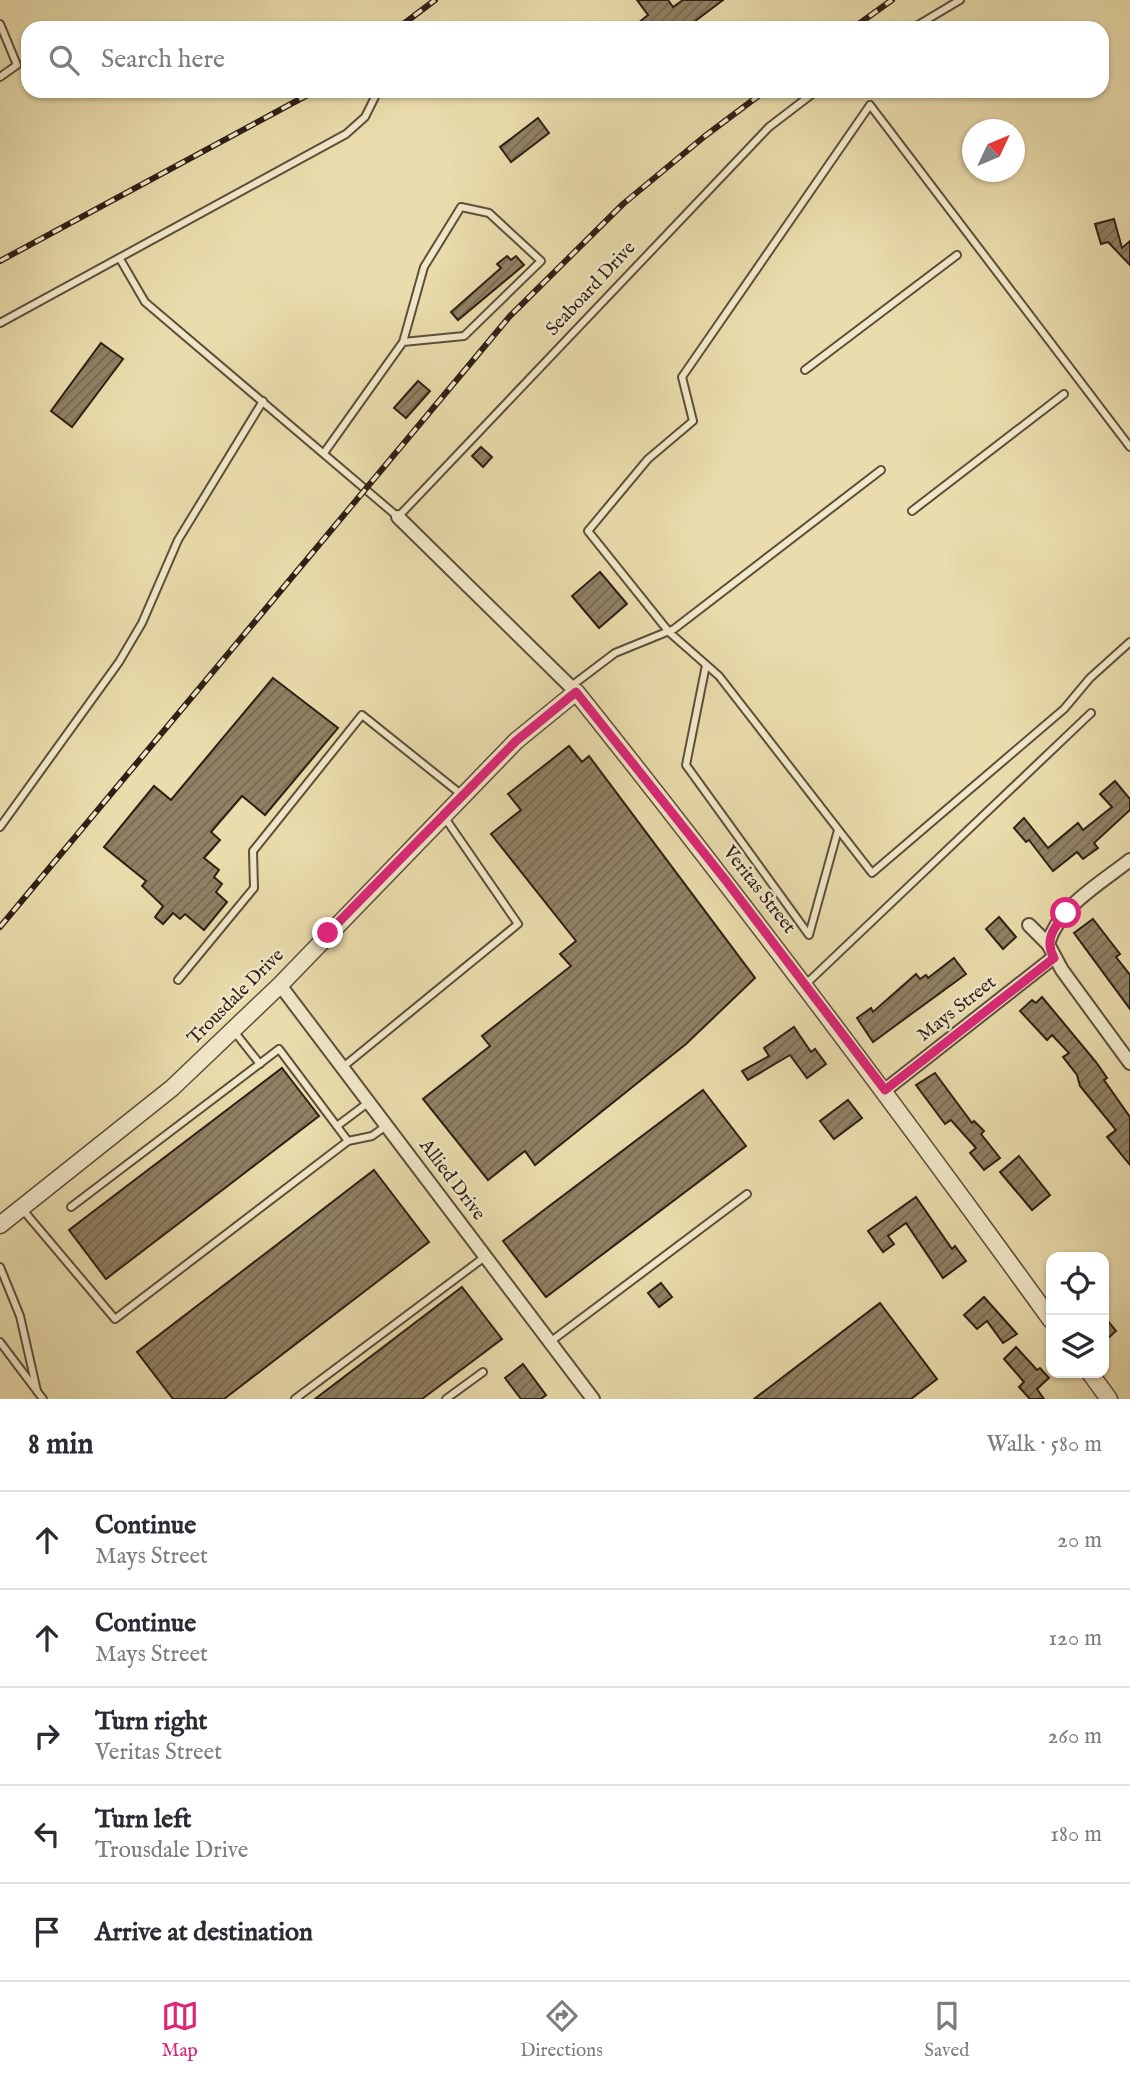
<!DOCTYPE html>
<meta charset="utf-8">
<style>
body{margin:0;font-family:"IM FELL English",serif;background:#f2f2f3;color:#2b2b33}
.controls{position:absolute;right:21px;bottom:21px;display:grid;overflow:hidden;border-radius:14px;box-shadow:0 2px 5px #0004}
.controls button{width:63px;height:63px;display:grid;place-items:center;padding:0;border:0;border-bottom:2px solid #e1e1e2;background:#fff;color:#2b2b33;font:35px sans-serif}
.compass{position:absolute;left:962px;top:119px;width:63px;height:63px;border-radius:50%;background:#fff;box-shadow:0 2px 5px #0004;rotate:46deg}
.stop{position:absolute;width:21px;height:21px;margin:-16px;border:5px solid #db2777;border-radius:50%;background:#fff}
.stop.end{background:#db2777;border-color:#fff;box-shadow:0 2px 7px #0008}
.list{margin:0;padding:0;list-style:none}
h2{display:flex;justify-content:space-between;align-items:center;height:91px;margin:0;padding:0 28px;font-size:30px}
h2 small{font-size:23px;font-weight:400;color:#7c7c81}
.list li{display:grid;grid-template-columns:46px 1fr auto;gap:21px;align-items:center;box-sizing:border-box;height:98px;padding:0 28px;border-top:2px solid #e1e1e2}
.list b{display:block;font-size:26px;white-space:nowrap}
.list p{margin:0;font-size:23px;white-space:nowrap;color:#7c7c81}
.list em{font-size:23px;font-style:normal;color:#7c7c81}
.icon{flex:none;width:38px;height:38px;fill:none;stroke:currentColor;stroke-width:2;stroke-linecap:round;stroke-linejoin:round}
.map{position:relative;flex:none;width:1130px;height:1399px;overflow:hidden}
.search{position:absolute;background:#fff;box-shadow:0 2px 5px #0004;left:21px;right:21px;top:21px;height:77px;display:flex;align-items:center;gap:18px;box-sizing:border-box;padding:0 24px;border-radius:21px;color:#7c7c81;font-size:26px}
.sheet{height:581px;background:#fff}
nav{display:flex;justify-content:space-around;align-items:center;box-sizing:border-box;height:98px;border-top:2px solid #e1e1e2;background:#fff;font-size:19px;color:#7c7c81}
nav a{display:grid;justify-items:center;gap:4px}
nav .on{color:#db2777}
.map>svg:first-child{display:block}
.building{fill:url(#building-hatch);stroke:#2e1f15;stroke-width:2}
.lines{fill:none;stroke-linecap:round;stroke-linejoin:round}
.service-casing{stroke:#5d4e3b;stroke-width:10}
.minor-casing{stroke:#5d4e3b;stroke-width:16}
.tertiary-casing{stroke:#5d4e3b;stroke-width:19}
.service{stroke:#f1e8c9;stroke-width:6}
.minor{stroke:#f1e8c9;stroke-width:12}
.tertiary{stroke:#f1e8c9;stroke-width:16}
.rail-casing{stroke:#2e1f15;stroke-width:6}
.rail{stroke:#f1e8c9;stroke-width:3.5;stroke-dasharray:10;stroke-linecap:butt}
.route{stroke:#db2777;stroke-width:9}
.labels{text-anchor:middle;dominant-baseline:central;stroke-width:5;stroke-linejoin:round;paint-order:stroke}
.street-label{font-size:19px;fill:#2e1f15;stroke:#f1e8c9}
</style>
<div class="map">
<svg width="1130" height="1399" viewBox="0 0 1130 1399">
<defs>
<pattern id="building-hatch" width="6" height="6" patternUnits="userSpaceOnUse" patternTransform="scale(1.75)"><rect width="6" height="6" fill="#908164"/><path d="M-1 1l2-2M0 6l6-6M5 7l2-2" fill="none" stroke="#766951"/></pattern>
</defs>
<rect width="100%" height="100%" fill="#eadcac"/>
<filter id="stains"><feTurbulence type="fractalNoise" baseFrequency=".00286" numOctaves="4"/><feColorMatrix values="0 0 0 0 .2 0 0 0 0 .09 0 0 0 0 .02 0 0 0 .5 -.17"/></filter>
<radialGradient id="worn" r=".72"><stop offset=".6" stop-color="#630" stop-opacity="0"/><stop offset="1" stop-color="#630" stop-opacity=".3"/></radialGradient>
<g class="building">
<path d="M637 0H668L673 7 683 0H723L686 28H632L648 15Z"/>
<path d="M538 118 549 133 511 162 500 147Z"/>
<path d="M1114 219 1122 248 1130 241V265L1108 242 1101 244 1095 224Z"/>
<path d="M507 256 511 260 516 256 524 265 458 320 451 312 501 268 497 264Z"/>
<path d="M101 343 123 359 72 427 51 411Z"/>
<path d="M418 381 430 391 406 418 394 408Z"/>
<path d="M481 447 492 457 483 467 472 456Z"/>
<path d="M600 572 627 604 599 628 572 596Z"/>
<path d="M273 678 338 728 265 815 242 796 211 832 220 840 204 858 219 870 214 877 222 884 216 892 227 902 204 930 185 914 180 919 173 913 163 924 155 917 163 906 142 886 146 881 104 847 154 786 171 800Z"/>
<path d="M569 746 582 762 589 756 755 978 686 1044 535 1165 525 1151 488 1180 423 1099 490 1046 482 1036 571 966 560 954 576 941 491 834 521 810 508 794Z"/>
<path d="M1115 781 1130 799V810L1094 843 1098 848 1083 859 1077 852 1053 871 1029 840 1026 842 1014 828 1024 818 1048 848 1078 823 1083 830 1112 807 1100 794Z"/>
<path d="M999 917 1016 937 1003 949 986 929Z"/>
<path d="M1093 919 1120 954 1116 957 1130 975V1009L1074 933Z"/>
<path d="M954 958 966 974 873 1042 857 1018 871 1008 873 1012 916 974 920 979 926 975 928 978Z"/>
<path d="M1042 997 1096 1062 1107 1078 1104 1080 1130 1117V1165L1107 1137 1116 1130 1080 1086 1077 1075 1063 1057 1069 1053 1052 1035 1047 1040 1020 1011 1032 1000 1036 1003Z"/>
<path d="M794 1027 811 1052 815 1049 826 1064 807 1078 790 1055 748 1080 742 1071 769 1056 764 1048Z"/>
<path d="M282 1068 319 1116 106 1279 69 1230Z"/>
<path d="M935 1073 972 1123 974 1121 984 1131 981 1134 1000 1158 984 1170 970 1153 976 1148 951 1120 945 1124 916 1085Z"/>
<path d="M703 1090 746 1146 546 1297 503 1241Z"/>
<path d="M848 1100 862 1118 834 1139 820 1121Z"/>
<path d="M1019 1156 1050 1195 1032 1210 1000 1172Z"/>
<path d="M374 1170 429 1242 224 1399H173L137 1352Z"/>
<path d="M916 1197 952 1249 955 1246 966 1261 943 1278 906 1223 888 1236 894 1244 883 1252 868 1231Z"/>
<path d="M661 1283 672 1297 659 1307 648 1293Z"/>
<path d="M462 1287 502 1339 422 1399H315Z"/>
<path d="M984 1297 1017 1334 1003 1343 987 1321 977 1329 964 1315Z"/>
<path d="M880 1303 937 1379 911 1399H754Z"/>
<path d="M1104 1316 1116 1331 1104 1342Z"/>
<path d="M1016 1347 1037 1370 1040 1368 1049 1378 1037 1389 1044 1399H1030L1019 1387 1024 1382 1004 1359Z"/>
<path d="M523 1364 546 1395 541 1399H521L505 1378Z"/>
</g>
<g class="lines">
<defs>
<g id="service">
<path d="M0 24 17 65 0 77"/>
<path d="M913 28 960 0"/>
<path d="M120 259 145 302 398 517 769 127 816 91"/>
<path d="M0 323 346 134 365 117 378 91"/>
<path d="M805 370 957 255"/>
<path d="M1130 447 870 105 682 377 693 421 648 459 588 531 669 632 719 676 872 873 1064 709 1090 678 1130 642"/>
<path d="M324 453 403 342 424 267 461 207 489 213 541 261 464 336 403 342"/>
<path d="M912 511 1064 394"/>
<path d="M706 665 686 765 809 935 838 830"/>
<path d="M570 687 615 653 674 629 881 470"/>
<path d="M0 827 119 662 142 623 178 540 263 401"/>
<path d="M178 980 254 888 253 851 362 715 462 795"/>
<path d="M806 984 1091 713"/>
<path d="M233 1030 260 1064"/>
<path d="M343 1067 518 924 445 818"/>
<path d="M337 1126 369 1102"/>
<path d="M71 1207 279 1049 348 1141"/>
<path d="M23 1210 115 1319 348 1141 372 1136 386 1126"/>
<path d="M0 1267 20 1316 37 1391"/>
<path d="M0 1342 43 1399"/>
<path d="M550 1342 747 1194"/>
<path d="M295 1399 486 1256"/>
<path d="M446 1399 483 1372"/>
</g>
<g id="minor">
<path d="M398 517 576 692"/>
<path d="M1029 925 1048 944 1062 970 1130 1063"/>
<path d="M1048 944C1058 907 1101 883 1130 860"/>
<path d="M280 985 593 1399"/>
<path d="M885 1090 1053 958"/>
</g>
<g id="tertiary">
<path d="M0 1225 172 1088 280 985 516 741 576 692C740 897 897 1107 1051 1320"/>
<path d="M1090 1373 1109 1399"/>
</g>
</defs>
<use href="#service" class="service-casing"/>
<use href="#minor" class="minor-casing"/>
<use href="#tertiary" class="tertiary-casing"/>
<use href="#service" class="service"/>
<use href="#minor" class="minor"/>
<use href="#tertiary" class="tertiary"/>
<defs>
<g id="rail">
<path d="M398 28 435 0"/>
<path d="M853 28 892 0"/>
<path d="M0 261 315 91"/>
<path d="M0 927 510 316 623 204 705 136 765 91"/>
</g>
</defs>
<use href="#rail" class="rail-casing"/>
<use href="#rail" class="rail"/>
</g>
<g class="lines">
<path class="route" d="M328 933 516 741 576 692 727 882 885 1090 1054 958C1044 940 1054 927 1066 913"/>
</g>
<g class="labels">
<g class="street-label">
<text transform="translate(591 289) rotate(-47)">Seaboard Drive</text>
<text transform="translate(759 890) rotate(52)">Veritas Street</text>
<text transform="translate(236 997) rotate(-45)">Trousdale Drive</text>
<text transform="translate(957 1009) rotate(-38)">Mays Street</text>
<text transform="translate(452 1180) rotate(53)">Allied Drive</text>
</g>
</g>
<rect width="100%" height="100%" filter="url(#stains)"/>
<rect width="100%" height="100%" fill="url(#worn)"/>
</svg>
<div class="controls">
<button><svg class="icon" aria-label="locate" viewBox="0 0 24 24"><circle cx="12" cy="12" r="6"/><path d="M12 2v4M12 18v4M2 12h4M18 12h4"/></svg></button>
<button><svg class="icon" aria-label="layers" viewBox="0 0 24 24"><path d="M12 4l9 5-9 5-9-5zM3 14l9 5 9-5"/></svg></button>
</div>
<svg class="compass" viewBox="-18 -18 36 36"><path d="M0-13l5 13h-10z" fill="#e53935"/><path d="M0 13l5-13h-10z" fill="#7c7c81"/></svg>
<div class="stop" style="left:1066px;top:913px"></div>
<div class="stop end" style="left:328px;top:933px"></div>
<div class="search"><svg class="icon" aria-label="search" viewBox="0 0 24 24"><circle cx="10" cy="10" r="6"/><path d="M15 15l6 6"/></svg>Search here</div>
</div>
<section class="sheet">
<h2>8 min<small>Walk · 580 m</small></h2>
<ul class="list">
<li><svg class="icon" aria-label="ahead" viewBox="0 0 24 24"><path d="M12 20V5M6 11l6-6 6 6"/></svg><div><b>Continue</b><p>Mays Street</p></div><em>20 m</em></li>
<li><svg class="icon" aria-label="ahead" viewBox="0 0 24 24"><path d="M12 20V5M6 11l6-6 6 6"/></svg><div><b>Continue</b><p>Mays Street</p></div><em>120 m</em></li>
<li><svg class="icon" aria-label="right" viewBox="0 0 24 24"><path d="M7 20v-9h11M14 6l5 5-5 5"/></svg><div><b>Turn right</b><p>Veritas Street</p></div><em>260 m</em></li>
<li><svg class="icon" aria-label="left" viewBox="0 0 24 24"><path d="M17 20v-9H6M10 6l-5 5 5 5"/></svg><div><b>Turn left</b><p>Trousdale Drive</p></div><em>180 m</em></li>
<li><svg class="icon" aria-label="arrive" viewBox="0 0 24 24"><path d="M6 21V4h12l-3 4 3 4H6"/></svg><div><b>Arrive at destination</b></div></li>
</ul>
</section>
<nav>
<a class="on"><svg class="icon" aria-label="map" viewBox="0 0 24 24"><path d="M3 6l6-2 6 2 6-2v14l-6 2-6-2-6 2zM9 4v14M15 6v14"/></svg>Map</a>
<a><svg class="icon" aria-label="directions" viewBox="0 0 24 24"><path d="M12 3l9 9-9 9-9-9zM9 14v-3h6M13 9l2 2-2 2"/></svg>Directions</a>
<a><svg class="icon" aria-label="saved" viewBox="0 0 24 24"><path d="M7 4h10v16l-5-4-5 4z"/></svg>Saved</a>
</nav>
